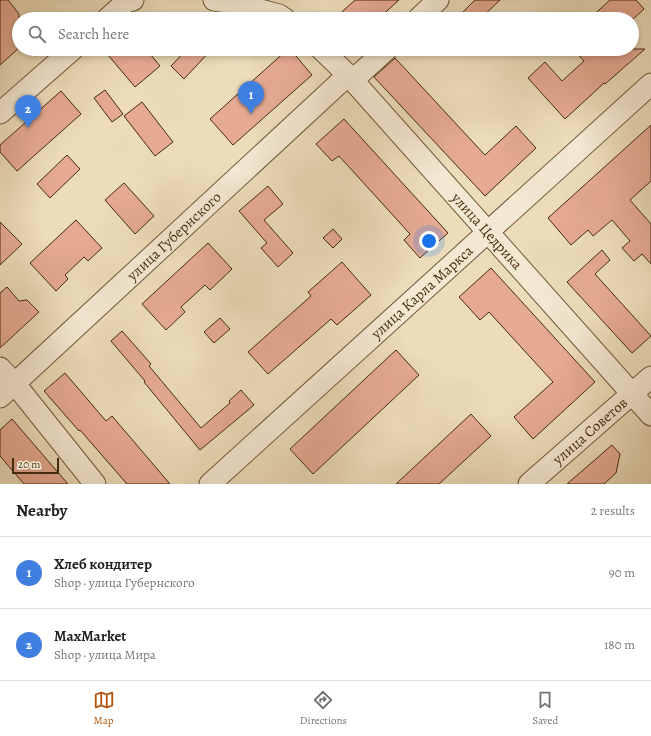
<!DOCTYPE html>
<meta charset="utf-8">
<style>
body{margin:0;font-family:Alegreya,serif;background:#f2f2f2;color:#202124}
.scale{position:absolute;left:12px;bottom:10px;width:47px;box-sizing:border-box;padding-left:4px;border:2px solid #452c0d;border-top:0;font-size:11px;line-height:14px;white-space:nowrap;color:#452c0d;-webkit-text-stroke:3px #f3e8d2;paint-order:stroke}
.you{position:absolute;left:429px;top:241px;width:14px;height:14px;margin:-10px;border:3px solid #fff;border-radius:50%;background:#1a73e8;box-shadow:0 0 0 6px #1a73e833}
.badge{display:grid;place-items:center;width:26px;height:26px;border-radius:50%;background:#b45309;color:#fff;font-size:13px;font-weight:700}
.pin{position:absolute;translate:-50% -33px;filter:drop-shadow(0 1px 2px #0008)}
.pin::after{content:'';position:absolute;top:21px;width:14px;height:12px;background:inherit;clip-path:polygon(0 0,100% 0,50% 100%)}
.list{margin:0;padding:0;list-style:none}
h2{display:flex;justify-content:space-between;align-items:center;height:52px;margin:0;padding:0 16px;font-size:17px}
h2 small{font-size:13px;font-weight:400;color:#757577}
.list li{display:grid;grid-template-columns:26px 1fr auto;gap:12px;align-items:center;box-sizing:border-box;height:72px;padding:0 16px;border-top:1px solid #e0e0e0}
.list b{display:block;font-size:15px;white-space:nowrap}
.list p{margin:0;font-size:13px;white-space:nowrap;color:#757577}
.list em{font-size:13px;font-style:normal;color:#757577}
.icon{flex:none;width:22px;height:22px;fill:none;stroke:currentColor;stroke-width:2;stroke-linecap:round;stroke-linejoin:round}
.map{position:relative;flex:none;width:651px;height:484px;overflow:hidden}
.search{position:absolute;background:#fff;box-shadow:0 2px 6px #0003;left:12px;right:12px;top:12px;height:44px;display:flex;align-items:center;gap:10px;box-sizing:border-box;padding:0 14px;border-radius:22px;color:#757577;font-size:15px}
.sheet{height:196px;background:#fff}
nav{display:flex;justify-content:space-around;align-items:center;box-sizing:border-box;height:56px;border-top:1px solid #e0e0e0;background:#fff;font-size:11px;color:#757577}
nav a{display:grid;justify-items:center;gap:2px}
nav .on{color:#b45309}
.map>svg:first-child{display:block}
.building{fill:#e6aa93;stroke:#452c0d}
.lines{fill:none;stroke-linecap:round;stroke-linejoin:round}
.minor-casing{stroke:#6f5838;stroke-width:23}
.minor{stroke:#f3e8d2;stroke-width:21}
.labels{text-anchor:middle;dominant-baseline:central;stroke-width:3;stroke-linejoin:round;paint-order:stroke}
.street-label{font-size:15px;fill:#452c0d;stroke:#f3e8d2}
</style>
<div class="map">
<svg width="651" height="484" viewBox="0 0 651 484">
<rect width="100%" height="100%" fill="#ecdcba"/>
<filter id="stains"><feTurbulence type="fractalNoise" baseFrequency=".005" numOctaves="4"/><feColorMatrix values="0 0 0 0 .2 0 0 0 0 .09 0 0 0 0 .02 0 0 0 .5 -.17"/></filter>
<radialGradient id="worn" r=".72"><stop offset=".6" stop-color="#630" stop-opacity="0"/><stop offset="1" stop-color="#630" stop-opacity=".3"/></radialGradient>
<g class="building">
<path d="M0 0H8L19 14V48L0 65Z"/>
<path d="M355 0H399L378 19H334Z"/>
<path d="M475 0H500L480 19H469L462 13Z"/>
<path d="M610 0H636L644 9 633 19H589Z"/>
<path d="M103 49H146L160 66 135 87Z"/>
<path d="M187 49H212L184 79 171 66Z"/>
<path d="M288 49H290L312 75 233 145 210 119Z"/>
<path d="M573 49H645L605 84 604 83 565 119 528 78 545 62 562 81 584 61Z"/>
<path d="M395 58 485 155 516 126 536 148 485 196 374 77Z"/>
<path d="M105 90 123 114 112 122 94 98Z"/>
<path d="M61 91 81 114 17 171 0 152V145Z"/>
<path d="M142 102 173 142 155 156 124 116Z"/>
<path d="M344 119 448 233 420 258 404 240 410 234 339 156 332 161 316 144Z"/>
<path d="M651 125V181L630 200 651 224V264L642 254 634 261 622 248 630 241 612 220 593 236 588 230 571 245 548 218Z"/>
<path d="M67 155 80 169 50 198 37 184Z"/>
<path d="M124 183 154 216 135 234 105 200Z"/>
<path d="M268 186 283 204 264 220 293 253 278 267 261 248 267 243 239 211Z"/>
<path d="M76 220 102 248 88 261 84 257 65 275 68 279 56 291 30 263Z"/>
<path d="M0 222 22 244 0 265Z"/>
<path d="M333 229 342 239 333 248 323 238Z"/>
<path d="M208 243 232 269 210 290 205 285 181 307 185 312 166 330 142 304Z"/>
<path d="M602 250 610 260 595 274 651 336 632 353 567 282Z"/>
<path d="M342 262 371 295 337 325 331 319 268 374 248 352 311 296 308 292Z"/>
<path d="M491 268 595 382 533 439 514 417 553 382 489 312 480 320 459 297Z"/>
<path d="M7 287 19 301 27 300 39 312 0 348V293Z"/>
<path d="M220 318 230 329 214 343 204 332Z"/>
<path d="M122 331 151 364 149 366 201 428 230 403 229 401 241 390 254 405 200 450 144 382 145 381 111 341Z"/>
<path d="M396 350 419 375 313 474 290 449Z"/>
<path d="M65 373 106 421 112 416 170 484H127L80 430 79 431 44 391Z"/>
<path d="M471 414 491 436 439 484H396Z"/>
<path d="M12 419 68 484H24L0 456V430Z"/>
<path d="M612 445 620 454 616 473 604 484H567Z"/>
</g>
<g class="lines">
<defs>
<g id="minor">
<path d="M214 0 234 3 279 15 285 19"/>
<path d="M107 19 126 2 133 0"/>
<path d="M418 19 438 0"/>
<path d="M321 49 348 75 651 415"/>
<path d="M353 80 387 49"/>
<path d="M0 113 73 49"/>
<path d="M0 368 15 384 95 484"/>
<path d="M0 397 348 75"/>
<path d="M210 484 651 84"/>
<path d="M529 484 651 377"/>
</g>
</defs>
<use href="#minor" class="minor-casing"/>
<use href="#minor" class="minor"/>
</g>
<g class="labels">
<g class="street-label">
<text transform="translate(487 231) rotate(48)">улица Цедрика</text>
<text transform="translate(174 236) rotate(-43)">улица Губернского</text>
<text transform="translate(422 292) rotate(-42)">улица Карла Маркса</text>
<text transform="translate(590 431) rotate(-41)">улица Советов</text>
</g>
</g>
<rect width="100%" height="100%" filter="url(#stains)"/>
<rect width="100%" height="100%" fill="url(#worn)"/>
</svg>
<div class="scale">20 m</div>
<div class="you"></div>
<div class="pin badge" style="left:251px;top:114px;background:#3f7fe0">1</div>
<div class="pin badge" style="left:28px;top:128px;background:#3f7fe0">2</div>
<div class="search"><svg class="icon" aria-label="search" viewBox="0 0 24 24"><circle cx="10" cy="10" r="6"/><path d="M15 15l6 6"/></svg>Search here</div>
</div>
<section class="sheet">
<h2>Nearby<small>2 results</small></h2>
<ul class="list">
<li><span class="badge" style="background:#3f7fe0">1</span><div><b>Хлеб кондитер</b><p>Shop · улица Губернского</p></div><em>90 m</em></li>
<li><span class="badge" style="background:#3f7fe0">2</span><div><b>MaxMarket</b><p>Shop · улица Мира</p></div><em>180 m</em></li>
</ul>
</section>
<nav>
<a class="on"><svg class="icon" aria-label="map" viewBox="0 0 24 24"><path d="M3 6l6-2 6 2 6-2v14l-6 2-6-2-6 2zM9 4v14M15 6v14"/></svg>Map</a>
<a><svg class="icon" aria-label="directions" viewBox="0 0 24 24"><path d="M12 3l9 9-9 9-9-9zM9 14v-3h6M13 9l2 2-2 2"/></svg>Directions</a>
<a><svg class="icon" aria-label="saved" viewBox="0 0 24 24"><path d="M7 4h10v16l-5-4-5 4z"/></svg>Saved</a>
</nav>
